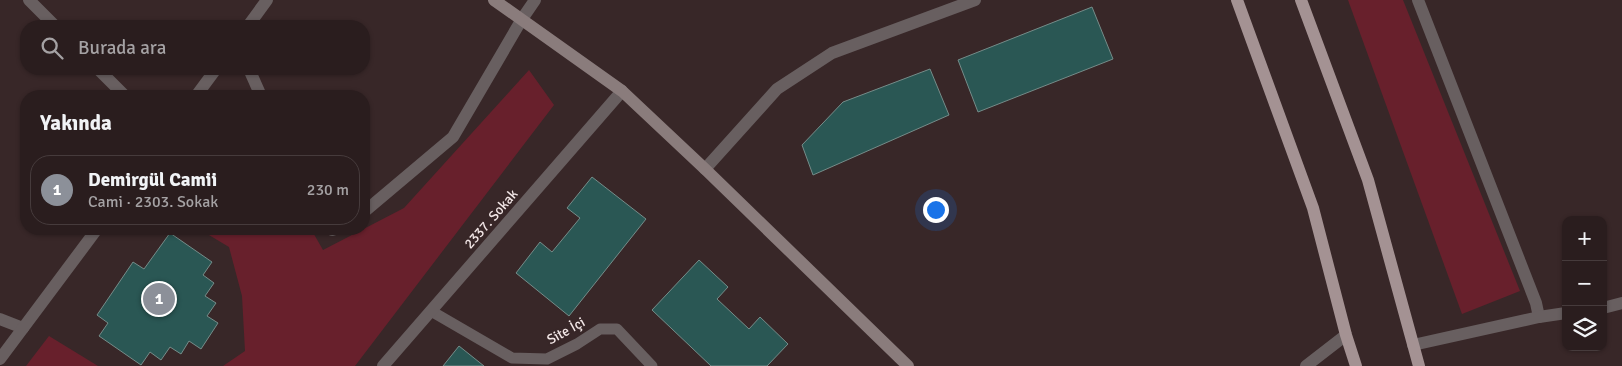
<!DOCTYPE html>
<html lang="tr">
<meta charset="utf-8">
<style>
body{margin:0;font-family:Signika,sans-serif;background:#322627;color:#f1f3f6}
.controls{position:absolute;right:15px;bottom:15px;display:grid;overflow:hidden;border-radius:10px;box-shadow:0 1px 4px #0004}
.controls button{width:45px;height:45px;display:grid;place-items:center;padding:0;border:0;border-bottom:1px solid #463b3c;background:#2a1d1e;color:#f1f3f6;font:25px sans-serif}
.you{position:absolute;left:935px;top:209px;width:18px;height:18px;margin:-12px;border:4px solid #fff;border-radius:50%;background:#1a73e8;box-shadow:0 0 0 8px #1a73e833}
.badge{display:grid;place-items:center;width:32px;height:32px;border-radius:50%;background:#8c9099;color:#fff;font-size:16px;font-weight:700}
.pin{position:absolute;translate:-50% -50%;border:2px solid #fff;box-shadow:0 1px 5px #0006}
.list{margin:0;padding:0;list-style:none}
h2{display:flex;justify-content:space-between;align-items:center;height:65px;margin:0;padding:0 20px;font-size:21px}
h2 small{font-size:16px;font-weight:400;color:#a5a2a4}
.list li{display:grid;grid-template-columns:32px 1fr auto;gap:15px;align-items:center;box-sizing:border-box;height:70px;margin:0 10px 10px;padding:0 10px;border:1px solid #463b3c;border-radius:20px}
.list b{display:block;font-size:19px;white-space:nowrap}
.list p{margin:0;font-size:16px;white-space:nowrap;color:#a5a2a4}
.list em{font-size:16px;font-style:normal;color:#a5a2a4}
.icon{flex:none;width:28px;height:28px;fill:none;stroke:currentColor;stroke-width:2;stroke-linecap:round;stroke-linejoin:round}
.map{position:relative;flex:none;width:1622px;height:366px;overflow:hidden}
.search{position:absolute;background:#2a1d1e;box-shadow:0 1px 4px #0004;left:20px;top:20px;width:350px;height:55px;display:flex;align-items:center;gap:12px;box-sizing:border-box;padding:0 18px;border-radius:20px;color:#a5a2a4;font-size:19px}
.panel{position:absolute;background:#2a1d1e;box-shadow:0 1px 4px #0004;left:20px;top:90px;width:350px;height:145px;border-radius:20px}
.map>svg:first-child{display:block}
.green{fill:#68202c}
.building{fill:#2a5754;stroke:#758c89}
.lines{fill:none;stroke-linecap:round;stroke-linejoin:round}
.lane{stroke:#685f60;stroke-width:11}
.street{stroke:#685f60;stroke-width:12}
.secondary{stroke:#8a7c7c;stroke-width:12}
.primary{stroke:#a49293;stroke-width:12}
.labels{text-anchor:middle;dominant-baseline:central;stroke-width:4;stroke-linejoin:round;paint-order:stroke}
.street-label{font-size:14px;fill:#f3e7e7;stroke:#382728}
</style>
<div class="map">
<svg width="1622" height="366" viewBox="0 0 1622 366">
<rect width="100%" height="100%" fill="#382728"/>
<g class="green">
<path d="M1348 0H1403L1520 291 1462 314Z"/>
<path d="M529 70 554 105 355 366H223L245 351 242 296 229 247 199 229H311L323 250 404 208Z"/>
<path d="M49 336 98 366H26Z"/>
</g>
<g class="building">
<path d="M1092 7 1113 59 978 112 958 60Z"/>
<path d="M930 69 949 115 813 175 802 145 843 102Z"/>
<path d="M592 177 646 219 569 316 516 273 540 242 552 252 580 218 567 208Z"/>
<path d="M170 233 212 262 203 275 214 283 205 296 216 303 207 316 218 323 201 349 189 341 181 354 170 347 161 360 150 352 141 365 99 336 108 323 97 315 133 262 144 269Z"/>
<path d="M699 260 728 287 717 299 749 329 760 317 788 344 767 366H711L652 310Z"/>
<path d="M459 346 484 366H443Z"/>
</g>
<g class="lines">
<path class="lane" d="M431 311 512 358 547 359 577 344 600 329H617L652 366"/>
<g class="street">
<path d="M29 0 55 26"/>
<path d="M1418 0 1536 303 1539 317"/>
<path d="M248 26 267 0"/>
<path d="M98 69 125 96"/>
<path d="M249 69 261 96"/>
<path d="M196 96 216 69"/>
<path d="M705 169 777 89 832 53 975 0"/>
<path d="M364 212 453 137 522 19 535 0"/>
<path d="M332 229V230L335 229"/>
<path d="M1603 308 1622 303"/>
<path d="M0 319 23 328"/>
<path d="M1413 345 1539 317 1566 313"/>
<path d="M0 359 97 229"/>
<path d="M383 366 622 91"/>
<path d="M1306 366 1346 335"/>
</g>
<path class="secondary" d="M494 0 622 91 705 169 908 366"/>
<g class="primary">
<path d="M1237 0 1313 208 1346 335 1356 366"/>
<path d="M1301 0 1368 180 1419 366"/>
</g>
</g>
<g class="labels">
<g class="street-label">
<text transform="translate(491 219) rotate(-49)">2337. Sokak</text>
<text transform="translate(566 331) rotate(-29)">Site İçi</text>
</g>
</g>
</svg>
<div class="controls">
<button>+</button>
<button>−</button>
<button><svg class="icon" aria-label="layers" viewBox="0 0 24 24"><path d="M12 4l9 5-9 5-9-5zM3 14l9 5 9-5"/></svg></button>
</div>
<div class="you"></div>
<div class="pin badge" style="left:159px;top:299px">1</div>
<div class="search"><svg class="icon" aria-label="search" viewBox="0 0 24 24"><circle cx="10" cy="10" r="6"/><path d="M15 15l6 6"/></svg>Burada ara</div>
<section class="panel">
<h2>Yakında<small></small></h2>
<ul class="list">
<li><span class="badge">1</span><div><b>Demirgül Camii</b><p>Cami · 2303. Sokak</p></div><em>230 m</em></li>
</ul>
</section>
</div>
